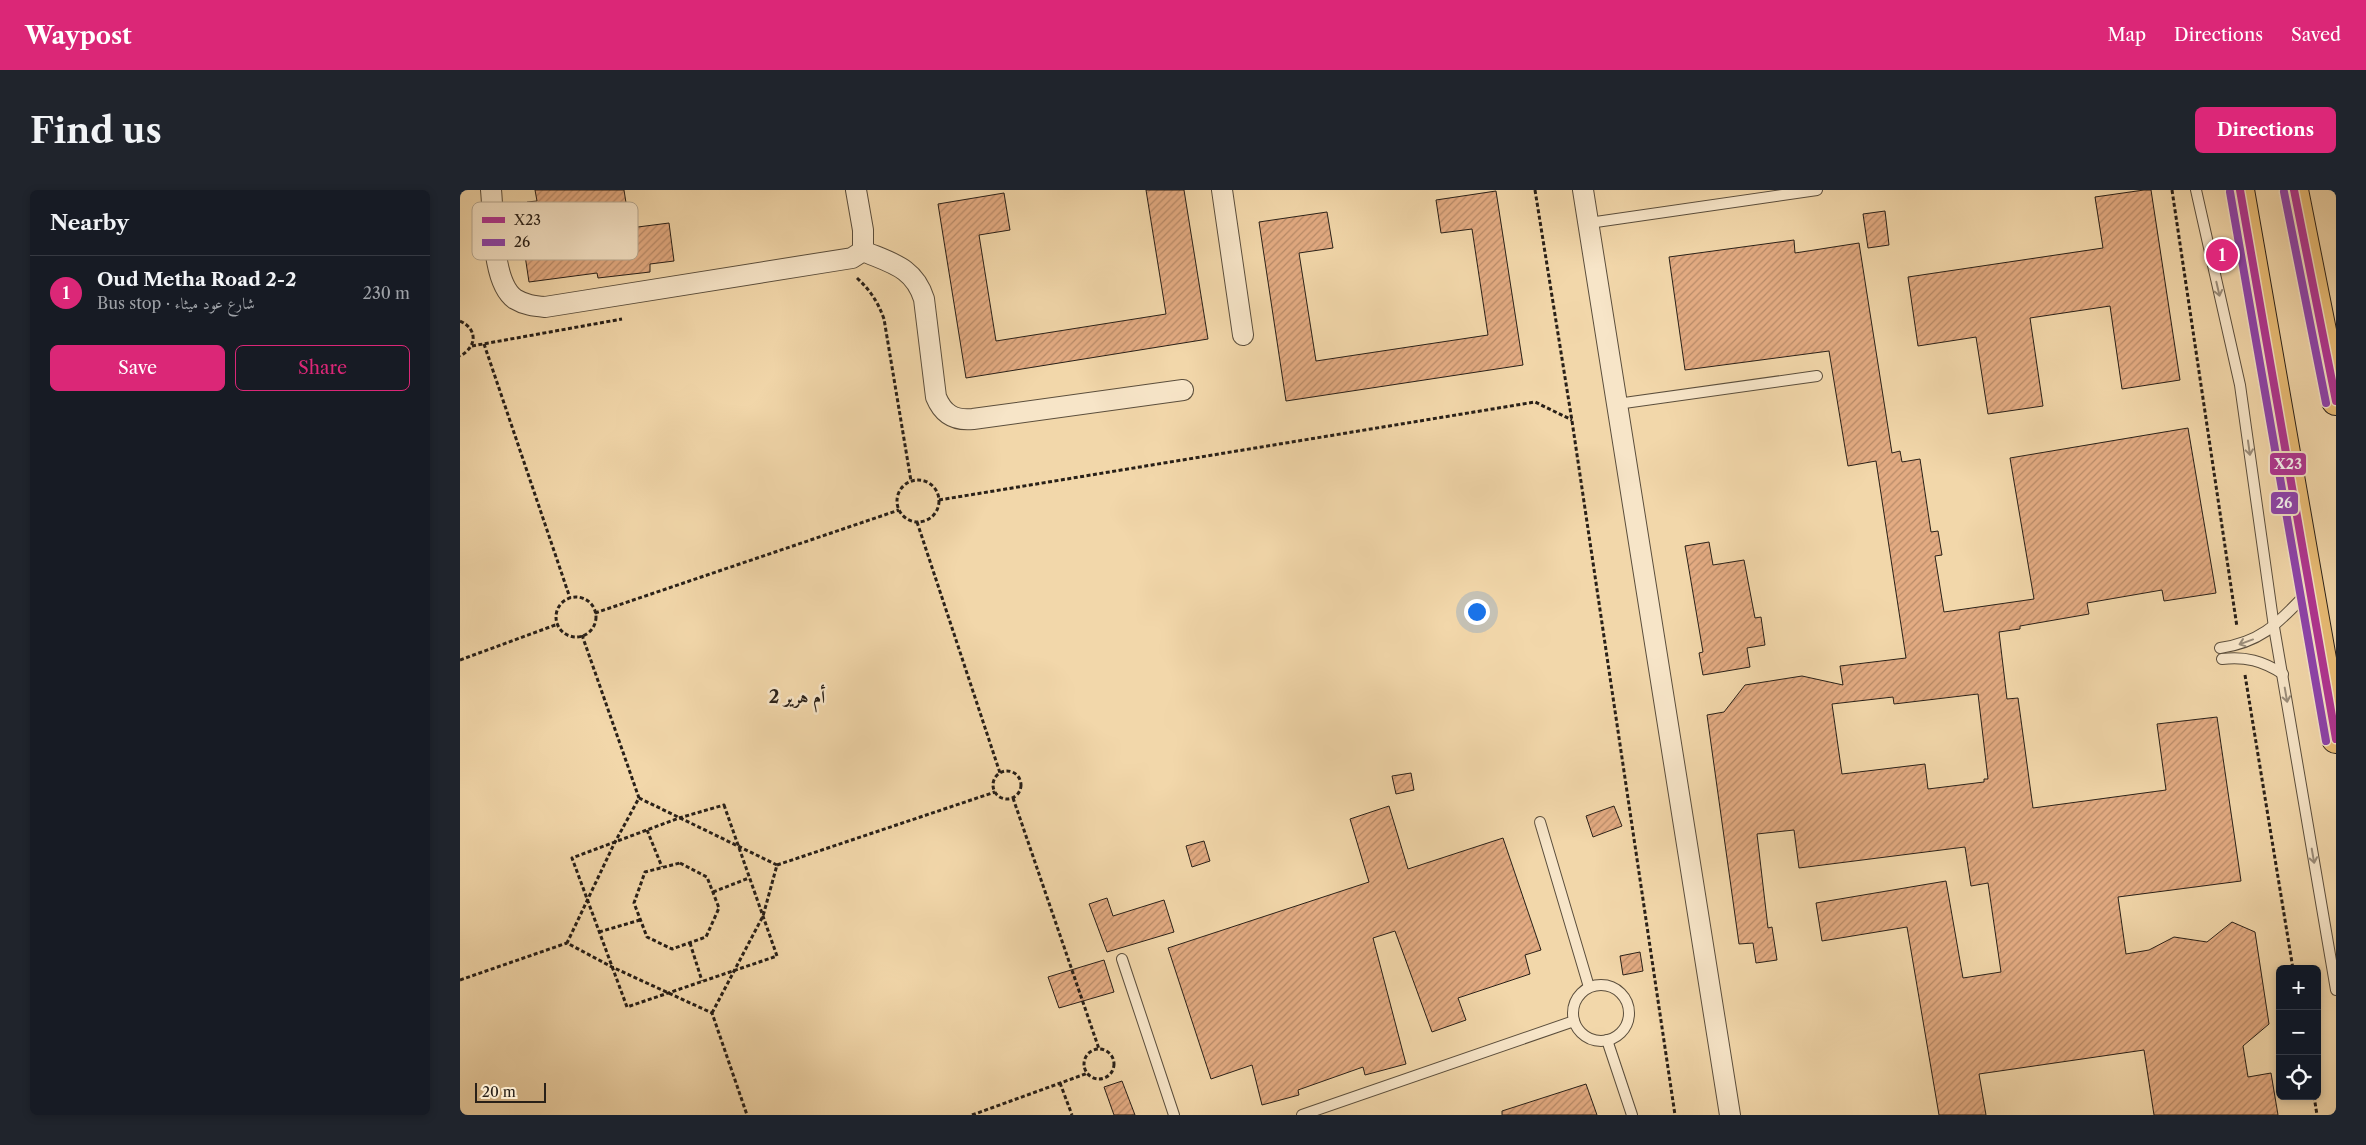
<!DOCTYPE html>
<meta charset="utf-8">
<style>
body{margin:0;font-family:"Libre Caslon Text",Amiri,serif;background:#20242c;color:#f1f3f6}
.controls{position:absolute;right:15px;bottom:15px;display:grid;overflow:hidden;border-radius:8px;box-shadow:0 2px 8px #0003}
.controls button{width:45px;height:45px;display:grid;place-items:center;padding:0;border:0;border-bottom:1px solid #363941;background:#171b24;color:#f1f3f6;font:25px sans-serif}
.scale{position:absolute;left:15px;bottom:12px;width:71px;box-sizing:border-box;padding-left:5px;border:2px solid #292018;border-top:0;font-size:14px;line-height:18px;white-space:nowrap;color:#292018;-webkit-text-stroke:4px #f7e5c8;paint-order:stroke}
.you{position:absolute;left:1016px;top:421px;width:18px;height:18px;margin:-12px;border:4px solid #fff;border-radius:50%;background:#1a73e8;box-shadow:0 0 0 8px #1a73e833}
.badge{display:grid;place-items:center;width:32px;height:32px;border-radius:50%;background:#db2777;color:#fff;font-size:16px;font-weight:700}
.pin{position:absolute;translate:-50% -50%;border:2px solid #fff;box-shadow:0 1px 5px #0006}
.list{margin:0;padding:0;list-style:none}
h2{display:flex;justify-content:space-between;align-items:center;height:65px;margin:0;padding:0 20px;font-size:21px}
h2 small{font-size:16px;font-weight:400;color:#9ea1a6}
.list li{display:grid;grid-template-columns:32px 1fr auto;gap:15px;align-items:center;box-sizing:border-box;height:75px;padding:0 20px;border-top:1px solid #363941}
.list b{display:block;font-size:19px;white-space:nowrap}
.list p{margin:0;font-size:16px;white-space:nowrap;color:#9ea1a6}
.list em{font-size:16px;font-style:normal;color:#9ea1a6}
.actions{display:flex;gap:10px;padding:15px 20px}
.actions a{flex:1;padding:11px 0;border:1px solid #db2777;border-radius:8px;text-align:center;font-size:18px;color:#db2777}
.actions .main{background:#db2777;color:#fff}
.icon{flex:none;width:28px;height:28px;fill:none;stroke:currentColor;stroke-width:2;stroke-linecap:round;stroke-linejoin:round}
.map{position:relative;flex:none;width:1876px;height:925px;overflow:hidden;border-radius:8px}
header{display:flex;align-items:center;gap:30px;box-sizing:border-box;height:70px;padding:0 25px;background:#db2777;color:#fff}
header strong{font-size:24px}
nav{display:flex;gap:28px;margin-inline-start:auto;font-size:18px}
.intro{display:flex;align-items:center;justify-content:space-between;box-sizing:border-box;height:120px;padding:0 30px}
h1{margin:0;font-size:35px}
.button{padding:12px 22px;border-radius:8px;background:#db2777;color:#fff;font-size:18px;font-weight:700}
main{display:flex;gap:30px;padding:0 30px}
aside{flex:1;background:#171b24;border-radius:8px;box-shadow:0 2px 8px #0003}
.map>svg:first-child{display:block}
.building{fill:url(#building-hatch);stroke:#292018;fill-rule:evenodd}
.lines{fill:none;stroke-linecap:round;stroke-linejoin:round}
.lane-casing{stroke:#5b4e3c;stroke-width:12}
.street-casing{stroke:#5b4e3c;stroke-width:22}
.primary-casing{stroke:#292018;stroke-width:30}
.path{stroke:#292018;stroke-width:3;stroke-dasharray:4 2.5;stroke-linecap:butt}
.lane{stroke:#f7e5c8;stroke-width:10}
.street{stroke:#f7e5c8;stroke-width:20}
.primary{stroke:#e9bc75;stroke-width:28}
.bus-1-casing{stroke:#f7e5c8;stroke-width:11}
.bus-2-casing{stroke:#f7e5c8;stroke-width:11}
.bus-1{stroke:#b03593;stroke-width:8}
.bus-2{stroke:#8e44ad;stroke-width:8}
.oneway{stroke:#9a8c79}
.labels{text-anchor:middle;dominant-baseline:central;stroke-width:5;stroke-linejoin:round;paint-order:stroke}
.district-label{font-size:18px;font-weight:bold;fill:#292018;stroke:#f7e5c8}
.key{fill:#f7e5c8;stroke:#b9aa93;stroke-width:1}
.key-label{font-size:14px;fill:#292018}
.line-badge{stroke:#f7e5c8;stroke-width:2}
.badge-label{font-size:14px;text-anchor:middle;font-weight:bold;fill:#fff}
</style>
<header>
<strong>Waypost</strong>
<nav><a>Map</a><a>Directions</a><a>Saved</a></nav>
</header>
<div class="intro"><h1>Find us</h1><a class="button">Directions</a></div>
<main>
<aside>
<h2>Nearby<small></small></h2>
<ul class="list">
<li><span class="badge">1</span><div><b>Oud Metha Road 2-2</b><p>Bus stop · شارع عود ميثاء</p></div><em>230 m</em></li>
</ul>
<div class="actions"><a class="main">Save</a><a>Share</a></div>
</aside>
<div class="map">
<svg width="1876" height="925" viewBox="0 0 1876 925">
<defs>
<pattern id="building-hatch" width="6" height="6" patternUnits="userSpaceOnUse" patternTransform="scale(1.25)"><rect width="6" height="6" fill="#e3ab82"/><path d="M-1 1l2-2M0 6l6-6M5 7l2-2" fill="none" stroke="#b88b69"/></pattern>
</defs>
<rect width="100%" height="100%" fill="#f2d7aa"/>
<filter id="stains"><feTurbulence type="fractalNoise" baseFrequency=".004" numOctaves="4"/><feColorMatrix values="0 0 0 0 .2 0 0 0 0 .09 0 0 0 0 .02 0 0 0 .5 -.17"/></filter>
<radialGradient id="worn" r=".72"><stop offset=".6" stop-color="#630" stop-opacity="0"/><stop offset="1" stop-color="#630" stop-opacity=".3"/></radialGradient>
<g class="building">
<path d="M75 0H164L170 38 209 33 214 71 190 74V82L138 88 137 83 69 92 63 52 71 50 67 12 77 11Z"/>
<path d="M686 0H724L748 149 506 188 478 14 544 3 550 40 519 45 536 151 706 124Z"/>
<path d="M1684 0H1691L1720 190 1662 199 1650 116 1570 128 1583 216 1528 224 1516 147 1458 156 1448 87 1643 58 1635 7Z"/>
<path d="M1036 1 1063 175 826 211 799 32 867 22 873 58 839 63 856 171 1028 145 1012 39 981 43 976 10Z"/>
<path d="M1425 21 1429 55 1408 58 1403 24Z"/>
<path d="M1334 50 1335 63 1399 53 1432 263 1440 261 1442 272 1460 269 1471 342 1478 341 1482 365 1475 366 1484 422 1574 409 1550 268 1728 238 1756 403 1704 411 1702 400 1627 413 1629 424 1560 436V439L1539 442 1547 509 1558 508 1573 618 1706 600 1697 534 1757 527 1781 691 1658 707 1666 764 1689 760 1714 747 1747 752 1772 732 1795 742 1809 834 1783 856 1788 887 1811 883 1818 925H1694L1684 860 1519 884 1526 925H1479L1447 737 1362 751 1356 713 1486 691 1503 788 1541 782 1528 693 1511 696 1505 657 1339 678 1334 640 1297 644 1308 738 1312 737 1317 770 1296 773 1293 753 1279 754 1247 525 1264 522 1285 495 1342 486 1383 495 1380 476 1446 468 1416 271 1388 276 1369 161 1225 180 1209 67ZM1518 504 1528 589H1524V592L1468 599 1465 574 1382 584 1372 514 1433 507 1434 514Z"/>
<path d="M1249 352 1253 375 1284 370 1295 428 1301 427 1305 455 1287 458 1290 477 1243 485 1239 463 1243 462 1225 356Z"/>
<path d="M951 583 954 600 936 604 932 586Z"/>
<path d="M929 616 948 679 1043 648 1081 760 1065 765 1070 784 998 808 1006 830 972 842 935 741 913 748 946 874 905 885 903 877 838 900 839 905 802 915 792 875 751 889 708 758 909 692 890 629Z"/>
<path d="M1154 616 1162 636 1133 647 1126 626Z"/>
<path d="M744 651 750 671 732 677 726 656Z"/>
<path d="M647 708 653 726 704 710 714 742 647 762 629 714Z"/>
<path d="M1180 762 1183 781 1163 785 1160 766Z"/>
<path d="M644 770 654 802 599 818 588 787Z"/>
<path d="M662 891 675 925H654L644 897Z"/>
<path d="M1126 894 1137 925H1042V921Z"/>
</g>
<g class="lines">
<defs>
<g id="lane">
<path d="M1736 0 1780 195 1814 437 1876 800"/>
<path d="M1129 33 1357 0"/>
<path d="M1157 214 1357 186"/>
<path d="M1760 458C1802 452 1818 433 1846 404"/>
<path d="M1762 469C1785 466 1803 471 1823 484"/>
<path d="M1080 632 1129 797"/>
<path d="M662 769 714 925"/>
<circle cx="1141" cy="823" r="28"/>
<path d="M1147 850 1172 925"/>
<path d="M842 925 1114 831"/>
</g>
<g id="street">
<path d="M31 0C34 28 31 92 55 109 65 115 74 116 85 117L392 68 403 61V40L396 0"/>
<path d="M762 0 783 145"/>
<path d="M1123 0 1270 925"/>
<path d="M403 61C431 73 454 77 464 109L476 207C483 224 494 231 513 229L723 200"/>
</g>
<g id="primary">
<path d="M1780 0 1876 549"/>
<path d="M1834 0 1876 211"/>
</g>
</defs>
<use href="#lane" class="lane-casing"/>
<use href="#street" class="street-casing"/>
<use href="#primary" class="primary-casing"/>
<g class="path">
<path d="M1075 0 1112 231 1215 925"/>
<path d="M1712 0 1777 437"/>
<path d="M397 88C410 100 418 112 424 129L451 291"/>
<path d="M0 131C18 139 17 157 0 166"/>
<path d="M24 154 110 408"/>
<path d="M12 156 162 129"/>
<circle cx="458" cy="311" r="21"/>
<path d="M479 310 1075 212 1112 230"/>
<path d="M457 332 540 583"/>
<circle cx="116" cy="427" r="20"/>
<path d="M135 423 439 320"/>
<path d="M122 445 179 608"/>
<path d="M0 470 98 434"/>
<path d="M1785 485 1833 779"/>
<circle cx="547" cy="595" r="14"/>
<path d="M553 608 639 859"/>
<path d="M264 615 317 766 167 817 112 668 219 628Z"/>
<path d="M187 640 202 677"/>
<path d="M220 673 247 687 259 718 246 747 212 759 187 747 174 713 185 682Z"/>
<path d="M317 675 535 602"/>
<path d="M253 702 289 688"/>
<path d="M139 742 180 730"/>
<path d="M230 753 242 791"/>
<path d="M0 790 107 753"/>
<path d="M252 823 303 726 317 675 179 608 154 654 107 753 152 777 252 823 287 925"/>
<circle cx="639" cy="874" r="15"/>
<path d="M600 893 612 925"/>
<path d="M1854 906 1857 925"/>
<path d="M512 925 628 883"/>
</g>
<use href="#lane" class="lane"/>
<use href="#street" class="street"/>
<use href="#primary" class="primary"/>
<defs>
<g id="bus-1">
<path d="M1780 0 1876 549"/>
<path d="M1834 0 1876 211"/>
</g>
<g id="bus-2">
<path d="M1770 2 1866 551"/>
<path d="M1824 2 1866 213"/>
</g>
</defs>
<use href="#bus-1" class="bus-1-casing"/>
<use href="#bus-2" class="bus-2-casing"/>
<use href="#bus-1" class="bus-1"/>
<use href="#bus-2" class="bus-2"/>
</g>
<defs><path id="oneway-shaft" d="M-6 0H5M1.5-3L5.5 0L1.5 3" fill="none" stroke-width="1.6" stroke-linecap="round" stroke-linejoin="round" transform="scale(1.25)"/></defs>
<g class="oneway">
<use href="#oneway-shaft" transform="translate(1758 99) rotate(77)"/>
<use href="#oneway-shaft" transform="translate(1789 258) rotate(82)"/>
<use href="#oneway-shaft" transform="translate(1786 452) rotate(160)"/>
<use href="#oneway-shaft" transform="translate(1826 505) rotate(80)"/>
<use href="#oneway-shaft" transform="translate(1853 666) rotate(80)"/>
</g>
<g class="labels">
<g class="district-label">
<text x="337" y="507">أم هرير 2</text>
</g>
</g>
<rect x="12" y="12" width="166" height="58" rx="8" class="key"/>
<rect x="22" y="27" width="23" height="6" fill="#b03593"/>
<rect x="22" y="49" width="23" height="7" fill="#8e44ad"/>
<g class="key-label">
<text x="54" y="35">X23</text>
<text x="54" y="57">26</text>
</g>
<g class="line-badge">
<rect x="1809" y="262" width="38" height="24" rx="5" fill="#b03593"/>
<rect x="1810" y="301" width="29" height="24" rx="5" fill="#8e44ad"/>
</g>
<g class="badge-label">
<text x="1828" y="279">X23</text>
<text x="1824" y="318">26</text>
</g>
<rect width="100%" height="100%" filter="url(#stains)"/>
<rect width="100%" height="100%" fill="url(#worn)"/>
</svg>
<div class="controls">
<button>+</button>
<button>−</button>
<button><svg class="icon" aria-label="locate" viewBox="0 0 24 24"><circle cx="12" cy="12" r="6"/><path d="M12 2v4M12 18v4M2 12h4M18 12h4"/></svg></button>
</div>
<div class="scale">20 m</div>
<div class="you"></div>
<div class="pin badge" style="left:1762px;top:65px">1</div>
</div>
</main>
